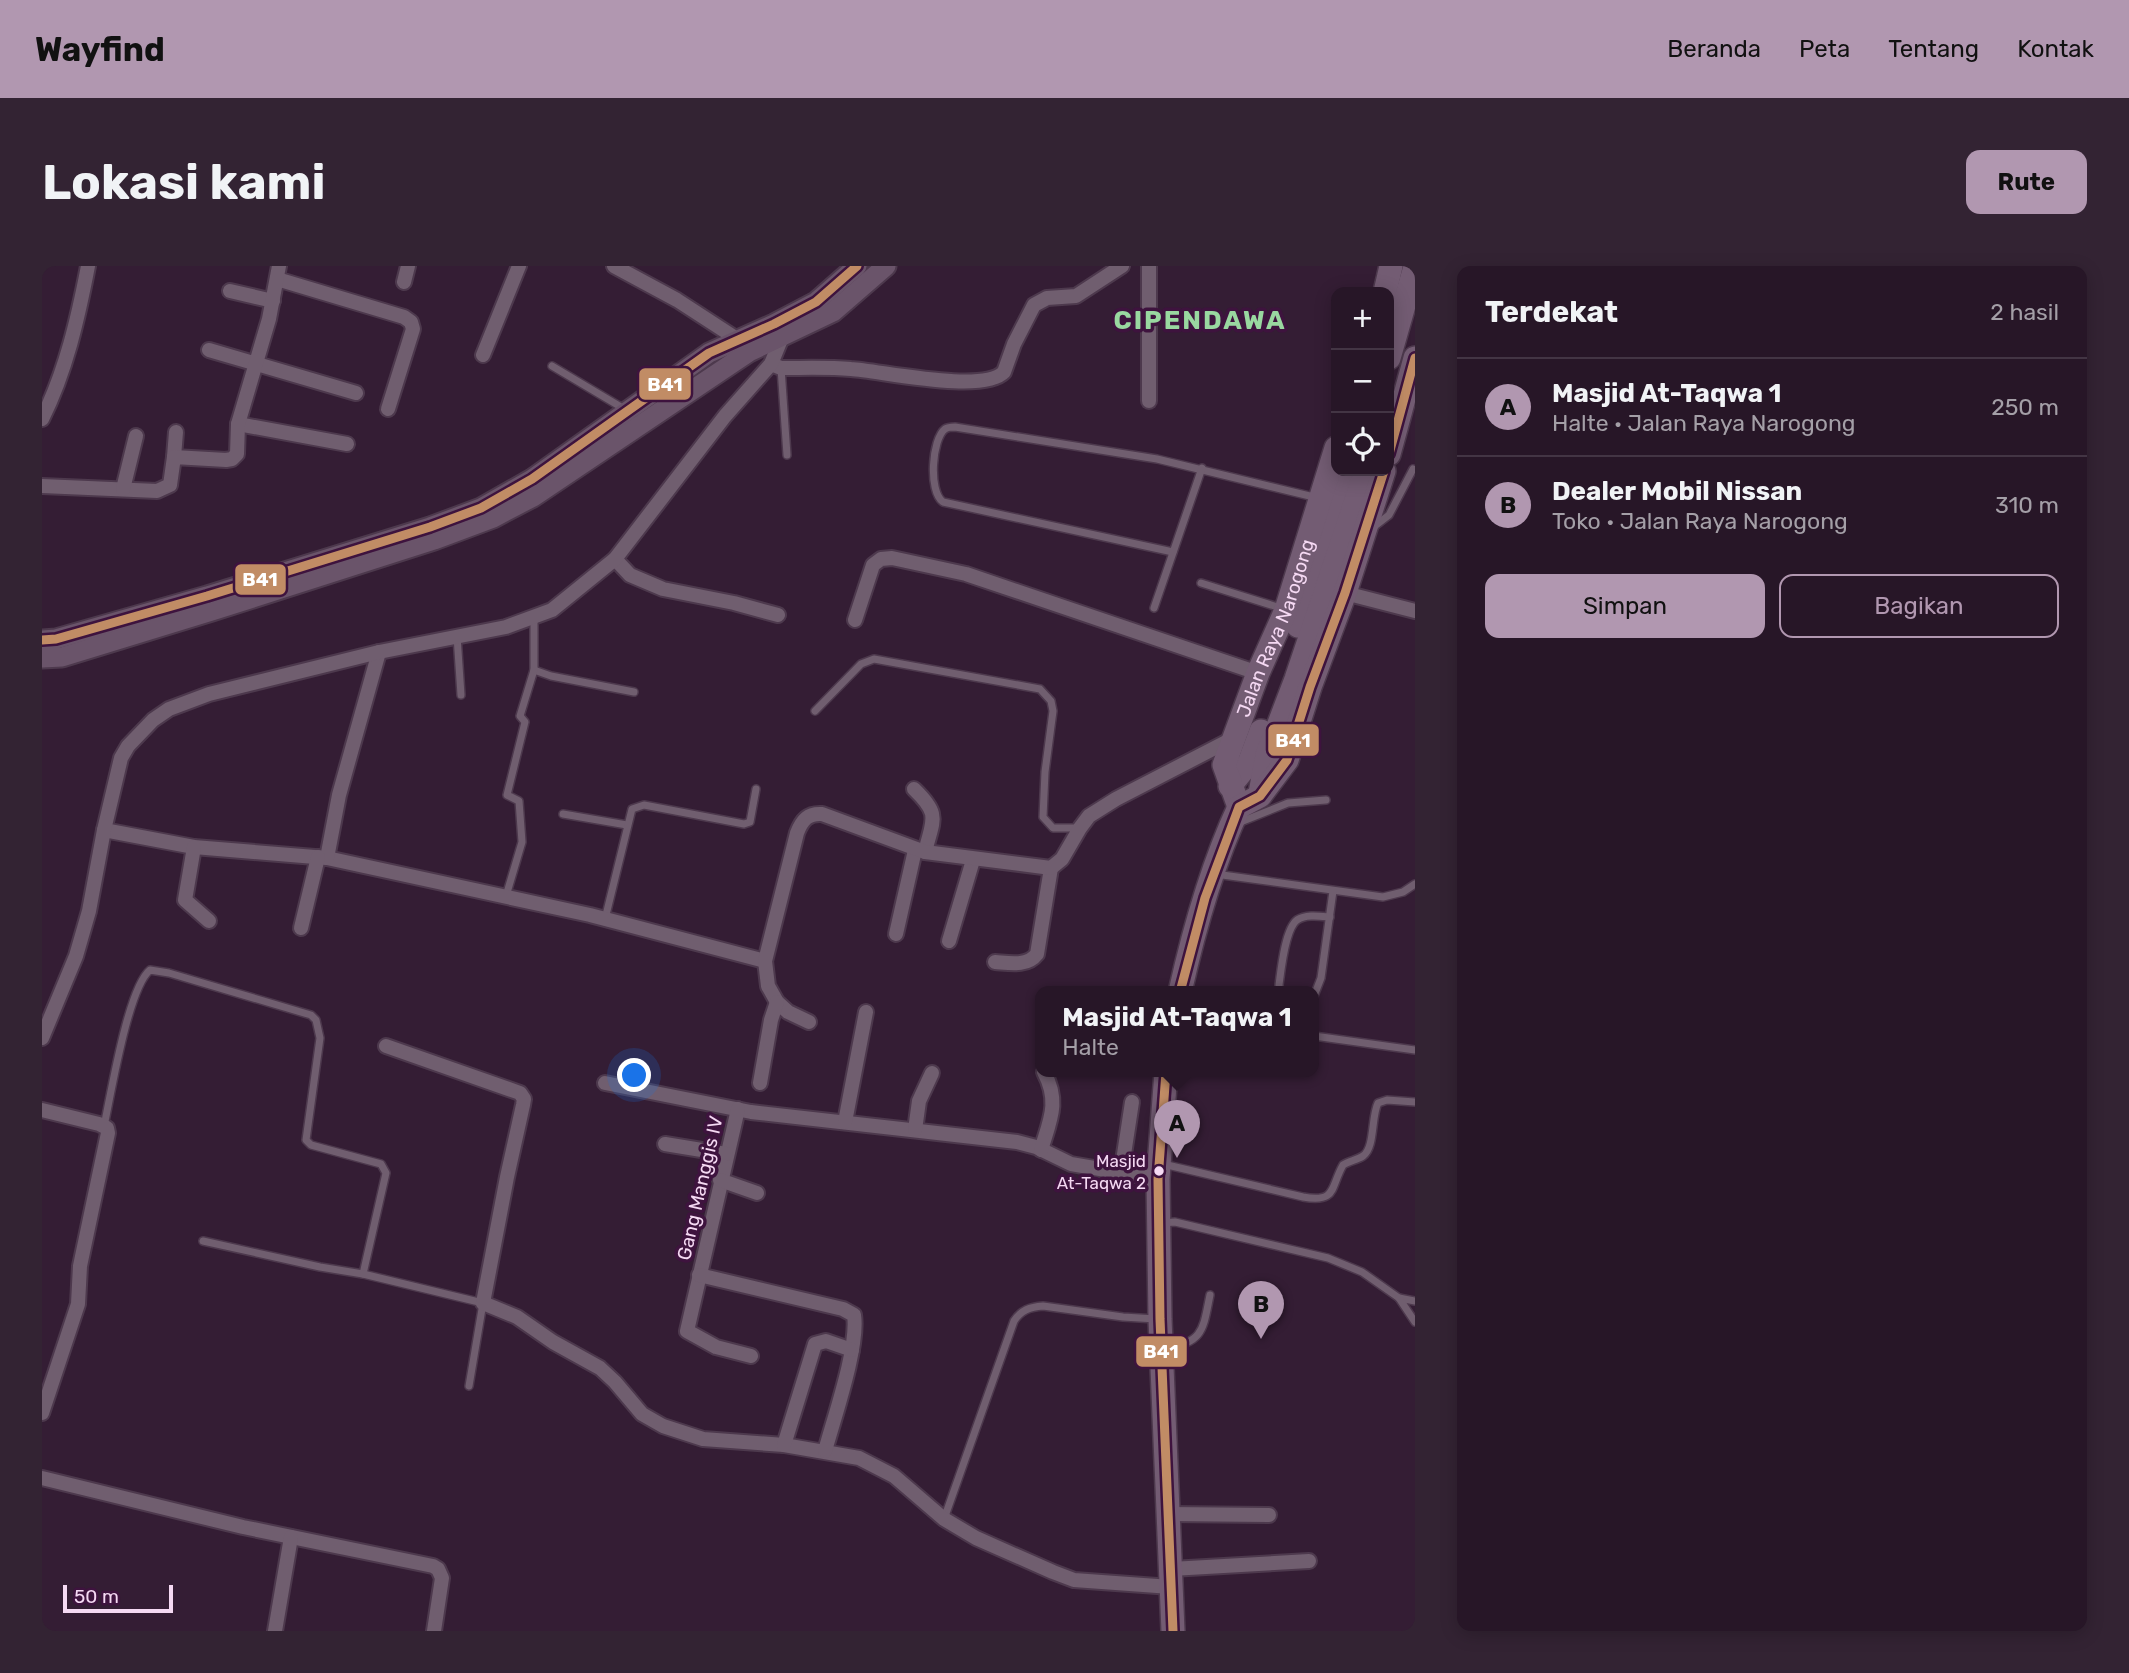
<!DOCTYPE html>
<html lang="id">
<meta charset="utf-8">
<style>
body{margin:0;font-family:Rubik,sans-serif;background:#332333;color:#f1f3f6}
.controls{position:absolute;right:21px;top:21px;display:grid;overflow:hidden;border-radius:14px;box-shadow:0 4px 18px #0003}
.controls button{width:63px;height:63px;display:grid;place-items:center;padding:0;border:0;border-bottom:2px solid #433544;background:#271627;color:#f1f3f6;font:35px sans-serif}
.scale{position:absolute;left:21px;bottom:18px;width:110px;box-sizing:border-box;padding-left:7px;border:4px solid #f5d9f3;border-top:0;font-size:19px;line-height:24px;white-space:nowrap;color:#f5d9f3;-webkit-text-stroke:5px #3e133e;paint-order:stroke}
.you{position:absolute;left:593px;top:810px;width:24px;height:24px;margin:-18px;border:5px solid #fff;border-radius:50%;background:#1a73e8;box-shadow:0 0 0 10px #1a73e833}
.badge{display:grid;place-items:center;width:46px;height:46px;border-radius:50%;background:#b197b0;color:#111;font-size:23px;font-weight:700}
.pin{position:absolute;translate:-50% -58px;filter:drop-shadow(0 2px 4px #0008)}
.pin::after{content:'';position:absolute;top:37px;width:24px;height:21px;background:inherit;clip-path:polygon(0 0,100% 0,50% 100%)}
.popup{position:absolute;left:993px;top:720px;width:284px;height:91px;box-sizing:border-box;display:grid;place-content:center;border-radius:14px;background:#271627;filter:drop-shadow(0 2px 5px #0005);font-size:23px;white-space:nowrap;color:#a49fa7}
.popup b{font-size:26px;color:#f1f3f6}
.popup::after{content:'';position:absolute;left:50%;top:100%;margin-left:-14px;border:14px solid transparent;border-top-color:#271627}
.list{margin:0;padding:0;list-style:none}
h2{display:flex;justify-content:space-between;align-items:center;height:91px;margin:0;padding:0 28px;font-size:30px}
h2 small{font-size:23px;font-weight:400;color:#a49fa7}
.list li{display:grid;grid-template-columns:46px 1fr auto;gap:21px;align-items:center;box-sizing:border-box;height:98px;padding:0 28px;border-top:2px solid #433544}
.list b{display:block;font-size:26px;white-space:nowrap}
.list p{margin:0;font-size:23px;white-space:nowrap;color:#a49fa7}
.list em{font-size:23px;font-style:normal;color:#a49fa7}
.actions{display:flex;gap:14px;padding:21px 28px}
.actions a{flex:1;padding:16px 0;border:2px solid #b197b0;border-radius:14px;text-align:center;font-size:24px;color:#b197b0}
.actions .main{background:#b197b0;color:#111}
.icon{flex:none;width:38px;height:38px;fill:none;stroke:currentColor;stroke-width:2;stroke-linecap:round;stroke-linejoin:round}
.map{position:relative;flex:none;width:1373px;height:1365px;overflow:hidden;border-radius:14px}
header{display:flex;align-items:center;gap:42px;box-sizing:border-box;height:98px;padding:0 35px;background:#b197b0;color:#111}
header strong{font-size:33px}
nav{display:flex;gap:38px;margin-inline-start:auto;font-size:24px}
.intro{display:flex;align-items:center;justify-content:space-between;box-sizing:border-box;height:168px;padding:0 42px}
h1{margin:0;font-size:49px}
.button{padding:18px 32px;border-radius:14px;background:#b197b0;color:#111;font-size:24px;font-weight:700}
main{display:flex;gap:42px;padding:0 42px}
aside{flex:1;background:#271627;border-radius:14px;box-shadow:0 4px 18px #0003}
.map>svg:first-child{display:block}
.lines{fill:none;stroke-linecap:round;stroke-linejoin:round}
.service-casing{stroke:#4d394d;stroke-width:10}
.minor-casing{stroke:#4d394d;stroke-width:18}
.secondary-casing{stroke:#4d394d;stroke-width:23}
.primary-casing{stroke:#4d394d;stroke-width:26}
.service{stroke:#705e6f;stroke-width:7}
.minor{stroke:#705e6f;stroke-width:14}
.secondary{stroke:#6a546a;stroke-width:19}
.primary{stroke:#735c73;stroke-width:23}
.bus-1-casing{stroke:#3e133e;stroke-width:14}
.bus-1{stroke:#c18c65;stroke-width:9}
.bus-dot{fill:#f5d9f3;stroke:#3e133e;stroke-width:2.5}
.labels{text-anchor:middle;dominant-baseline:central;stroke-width:7;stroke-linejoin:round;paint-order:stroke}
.bus-label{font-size:17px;fill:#f5d9f3;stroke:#3e133e;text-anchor:end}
.street-label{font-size:19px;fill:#f5d9f3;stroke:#3e133e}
.district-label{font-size:26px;font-weight:bold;letter-spacing:2px;fill:#99d8a0;stroke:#3e133e}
.line-badge{stroke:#3e133e;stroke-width:2.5}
.badge-label{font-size:19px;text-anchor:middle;font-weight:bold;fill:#fff}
</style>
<header>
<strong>Wayfind</strong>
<nav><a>Beranda</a><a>Peta</a><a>Tentang</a><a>Kontak</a></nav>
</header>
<div class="intro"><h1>Lokasi kami</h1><a class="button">Rute</a></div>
<main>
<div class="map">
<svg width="1373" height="1365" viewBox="0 0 1373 1365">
<rect width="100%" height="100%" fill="#341d34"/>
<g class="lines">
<defs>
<g id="service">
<path d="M510 100 584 144"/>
<path d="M739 102 745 189"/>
<path d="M1329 263 1347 249 1371 203"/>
<path d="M1131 286 901 236C886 225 890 173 903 163 906 161 909 161 913 161L1115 193 1276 232"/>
<path d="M1159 317 1242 343"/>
<path d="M1112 342 1160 202"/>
<path d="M415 370 419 429"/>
<path d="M492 404 509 410 592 426"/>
<path d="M773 445 819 398 832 393 998 423 1009 435 1011 445 1003 506 1001 551 1011 562H1037"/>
<path d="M521 548 585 559"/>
<path d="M1196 557 1246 537 1284 534"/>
<path d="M1173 608 1341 631 1361 626 1373 618"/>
<path d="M464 630 480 576 477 535 465 529 483 456 478 450 492 404V352"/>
<path d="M563 653 590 543 602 539 702 558 708 556 714 523"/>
<path d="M1238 726 1237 719C1239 704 1243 663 1255 654 1264 648 1277 650 1288 651"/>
<path d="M1272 730 1279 712 1291 625"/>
<path d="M1272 770 1373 784"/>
<path d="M62 860C69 828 86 722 108 704L127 707 269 749 274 754 278 772 264 874 269 879 339 898 344 907 321 1008"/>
<path d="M1121 898 1261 931C1295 937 1288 922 1301 899 1307 895 1315 894 1321 890 1333 882 1329 851 1336 837L1345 834 1373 836"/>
<path d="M1120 957 1133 956 1286 992 1320 1006 1357 1032 1373 1035"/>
<path d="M161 975 278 1001 321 1008 441 1037 427 1120"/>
<path d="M1357 1032 1373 1056"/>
<path d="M1124 1083C1162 1076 1161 1063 1168 1029"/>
<path d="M902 1253 972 1055C979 1044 988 1041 1001 1040L1081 1051 1114 1053"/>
</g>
<g id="minor">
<path d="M572 0 635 34 695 73"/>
<path d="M235 13 362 51 369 56 371 63 346 143"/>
<path d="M362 16 366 0"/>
<path d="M188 25 231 35"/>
<path d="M167 84 314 127"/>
<path d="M441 89 477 0"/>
<path d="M729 98 739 102C762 102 786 101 809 103 840 105 941 128 962 106L972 78 992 39 1005 32 1034 30 1080 0"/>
<path d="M1107 135V0"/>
<path d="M0 153C24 105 36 52 46 0"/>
<path d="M196 158 305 178"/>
<path d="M132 191 134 166"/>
<path d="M0 220 115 225 128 219 132 191 184 194 190 193 195 188 196 158 227 53 237 0"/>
<path d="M81 223 94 170"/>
<path d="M573 293 588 309 621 323 692 337 736 349"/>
<path d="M1303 327 1373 345"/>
<path d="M813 354 831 299 839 293 850 292 924 308 1216 407"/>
<path d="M872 523C899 549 891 553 883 586"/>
<path d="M62 564 152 581 285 592 548 649 723 695"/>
<path d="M152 581 143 634 167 655"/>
<path d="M285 592 297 529 337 386"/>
<path d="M259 662 276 591"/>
<path d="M854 668 873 584"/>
<path d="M907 675 931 594"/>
<path d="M953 696C967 697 985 701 995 688L1009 602"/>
<path d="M767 756 746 746 735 736 726 720 723 695 755 567C760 554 766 547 780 548L883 586 1009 602 1020 593 1038 562 1047 550 1074 533 1192 472"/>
<path d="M0 772 34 690 47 645 62 564 79 492 86 480 111 454 127 443 167 428 337 386 464 361 510 344 573 293 683 150 729 98 740 71 738 68"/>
<path d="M344 780 478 827 482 833 481 839 465 911 441 1037 475 1051 511 1076 558 1102 573 1116 600 1148 621 1160 661 1173 742 1179 817 1192 852 1210 902 1253 934 1272 1011 1306 1032 1314 1129 1321"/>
<path d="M563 817 709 846 975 876 994 881 1029 898 1116 913"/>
<path d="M718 817 729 754 735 736"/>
<path d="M696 843 645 1065 674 1081 709 1090"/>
<path d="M0 844 57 858 65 862 66 867 38 1000 36 1038 0 1147"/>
<path d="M803 856 824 746"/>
<path d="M873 864 877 835 890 807"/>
<path d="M623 878 684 888"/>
<path d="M999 884C1008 854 1018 836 1002 806"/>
<path d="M1079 908 1090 836"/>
<path d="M678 914 715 927"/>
<path d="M657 1009 801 1043 812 1049C817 1080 792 1152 783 1185"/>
<path d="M742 1179 773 1078 784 1075 810 1084"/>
<path d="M0 1212 201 1261 391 1300 396 1303 400 1312 392 1365"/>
<path d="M1126 1248 1227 1249"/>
<path d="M1129 1303 1267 1295"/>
<path d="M233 1365 249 1271"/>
</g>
<g id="secondary">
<path d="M0 374 14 373 165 330 388 261 439 242 490 213 667 87 732 58 774 36 815 0"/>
<path d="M0 392 20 391 170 345 392 274 451 252 491 231 707 86 791 46 844 0"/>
</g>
<g id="primary">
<path d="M1343 26 1349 0"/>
<path d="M1347 92 1373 1"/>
<path d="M1347 188 1373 92"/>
<path d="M1256 360 1307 205"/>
<path d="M1188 520 1207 497 1219 465"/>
<path d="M1218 527 1225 489 1254 413 1324 205"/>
<path id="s1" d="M1197 541 1182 499 1216 407 1244 344 1294 182"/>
<path d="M1138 726C1152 663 1170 599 1197 541L1218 530 1245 494 1268 421 1303 327 1342 205"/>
<path d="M1124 806 1116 913 1118 1053 1131 1365"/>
</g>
</defs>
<use href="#service" class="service-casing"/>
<use href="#minor" class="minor-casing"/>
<use href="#secondary" class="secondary-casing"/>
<use href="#primary" class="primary-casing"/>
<use href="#service" class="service"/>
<use href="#minor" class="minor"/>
<use href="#secondary" class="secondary"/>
<use href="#primary" class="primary"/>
<defs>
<g id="bus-1">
<path d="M1347 188 1373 92"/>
<path d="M0 374 14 373 165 330 388 261 439 242 490 213 667 87 732 58 774 36 815 0"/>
<path d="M1138 726 1163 632 1197 541 1218 530 1245 494 1268 421 1303 327 1342 205"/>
<path d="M1124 806 1116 913 1118 1053 1131 1365"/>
</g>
</defs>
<use href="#bus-1" class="bus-1-casing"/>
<use href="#bus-1" class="bus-1"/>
</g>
<circle class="bus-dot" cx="1117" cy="905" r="6"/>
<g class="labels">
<g class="bus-label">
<text x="1104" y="895">Masjid<tspan x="1104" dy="22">At-Taqwa 2</tspan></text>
</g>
<g class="street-label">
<text stroke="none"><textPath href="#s1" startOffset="191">Jalan Raya Narogong</textPath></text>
<text transform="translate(658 922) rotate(-77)">Gang Manggis IV</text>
</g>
<g class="district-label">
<text x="1158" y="54">CIPENDAWA</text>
</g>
</g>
<g class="line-badge">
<rect x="596" y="101" width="54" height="34" rx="7" fill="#c18c65"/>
<rect x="192" y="297" width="53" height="33" rx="7" fill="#c18c65"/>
<rect x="1225" y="457" width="53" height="34" rx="7" fill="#c18c65"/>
<rect x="1093" y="1069" width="53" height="33" rx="7" fill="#c18c65"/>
</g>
<g class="badge-label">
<text x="623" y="125">B41</text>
<text x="218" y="320">B41</text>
<text x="1251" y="481">B41</text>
<text x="1119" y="1092">B41</text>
</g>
</svg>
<div class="controls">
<button>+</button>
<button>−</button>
<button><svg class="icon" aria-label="locate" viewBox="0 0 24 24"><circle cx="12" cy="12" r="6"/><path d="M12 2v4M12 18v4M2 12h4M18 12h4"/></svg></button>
</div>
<div class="scale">50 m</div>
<div class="you"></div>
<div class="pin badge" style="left:1135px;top:892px">A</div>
<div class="popup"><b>Masjid At-Taqwa 1</b>Halte</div>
<div class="pin badge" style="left:1219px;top:1073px">B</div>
</div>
<aside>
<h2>Terdekat<small>2 hasil</small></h2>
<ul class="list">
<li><span class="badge">A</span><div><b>Masjid At-Taqwa 1</b><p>Halte · Jalan Raya Narogong</p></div><em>250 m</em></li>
<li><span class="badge">B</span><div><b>Dealer Mobil Nissan</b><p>Toko · Jalan Raya Narogong</p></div><em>310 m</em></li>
</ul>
<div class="actions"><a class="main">Simpan</a><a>Bagikan</a></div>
</aside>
</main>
